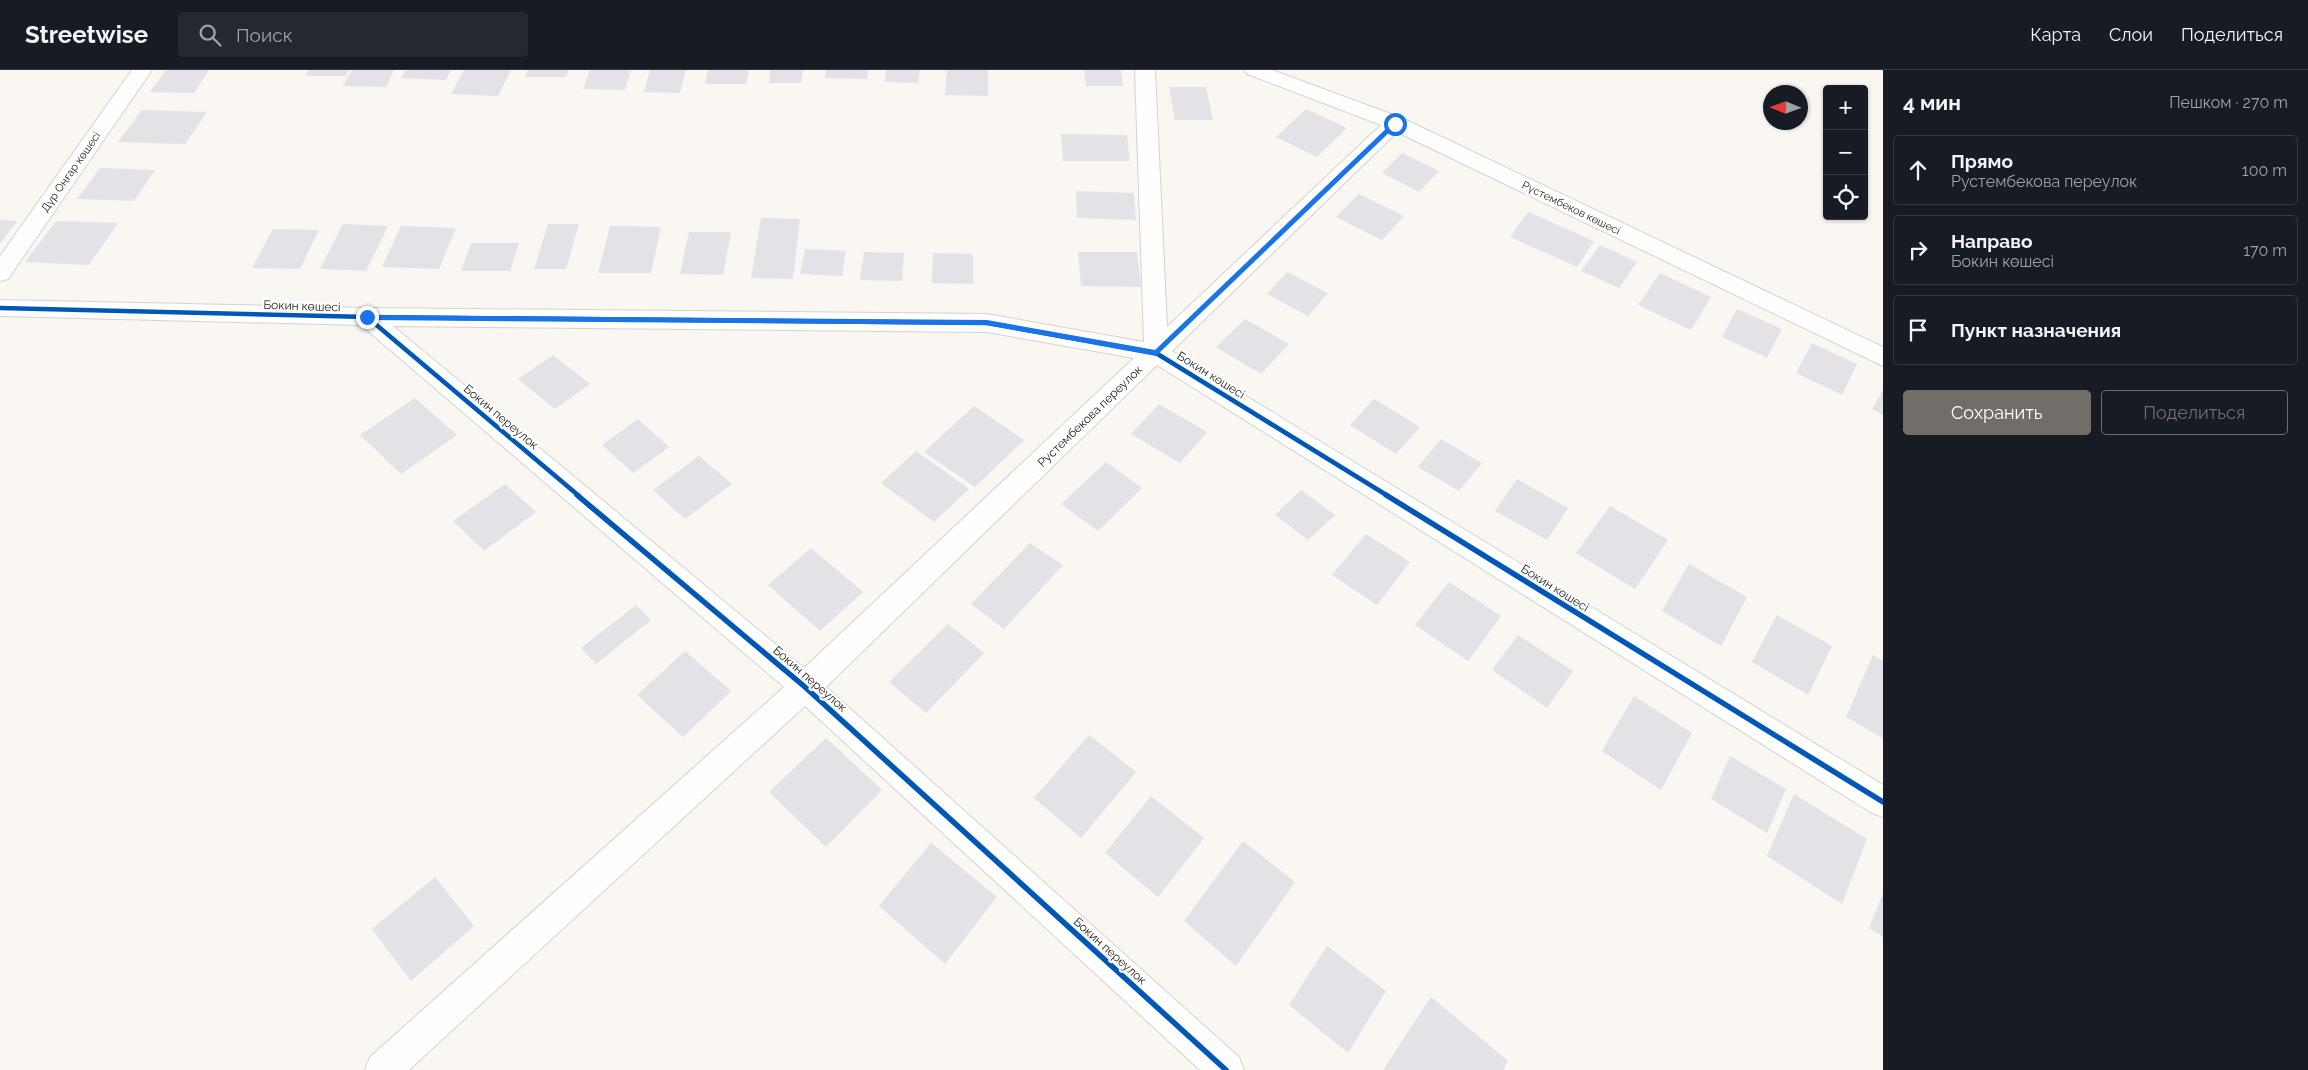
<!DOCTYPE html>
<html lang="ru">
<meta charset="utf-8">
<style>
body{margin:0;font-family:Raleway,sans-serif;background:#242831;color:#f1f3f6}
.controls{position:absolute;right:15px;top:15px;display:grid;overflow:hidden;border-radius:5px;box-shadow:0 1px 4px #0004}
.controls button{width:45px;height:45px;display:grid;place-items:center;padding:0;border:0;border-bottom:1px solid #363941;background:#171b24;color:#f1f3f6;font:25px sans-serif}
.compass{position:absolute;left:1763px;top:15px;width:45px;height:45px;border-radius:50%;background:#171b24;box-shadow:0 1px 4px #0004;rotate:271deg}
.stop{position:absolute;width:15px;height:15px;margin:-11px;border:4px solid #1a73e8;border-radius:50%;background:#fff}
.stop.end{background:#1a73e8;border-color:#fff;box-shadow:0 1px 5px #0008}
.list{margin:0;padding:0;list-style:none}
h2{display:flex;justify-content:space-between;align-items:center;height:65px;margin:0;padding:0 20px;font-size:21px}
h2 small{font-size:16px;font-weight:400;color:#9ea1a6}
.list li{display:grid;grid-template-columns:32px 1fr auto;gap:15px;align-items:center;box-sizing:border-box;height:70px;margin:0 10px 10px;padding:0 10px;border:1px solid #363941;border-radius:5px}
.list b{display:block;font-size:19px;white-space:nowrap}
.list p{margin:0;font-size:16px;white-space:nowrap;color:#9ea1a6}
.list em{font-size:16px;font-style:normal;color:#9ea1a6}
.actions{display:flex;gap:10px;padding:15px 20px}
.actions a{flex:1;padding:11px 0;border:1px solid #716d69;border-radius:5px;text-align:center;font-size:18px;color:#716d69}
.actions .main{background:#716d69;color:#fff}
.icon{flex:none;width:28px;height:28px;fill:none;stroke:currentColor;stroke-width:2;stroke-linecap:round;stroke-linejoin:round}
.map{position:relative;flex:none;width:1883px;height:1000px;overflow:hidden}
header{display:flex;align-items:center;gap:30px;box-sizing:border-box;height:70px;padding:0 25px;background:#171b24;border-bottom:1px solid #363941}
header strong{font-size:24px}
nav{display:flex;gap:28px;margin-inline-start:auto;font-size:18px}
.search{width:350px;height:45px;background:#242831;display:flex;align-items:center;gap:12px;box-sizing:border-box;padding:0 18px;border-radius:5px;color:#9ea1a6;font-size:19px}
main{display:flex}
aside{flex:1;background:#171b24}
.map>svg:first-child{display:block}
.building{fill:#e4e2e6}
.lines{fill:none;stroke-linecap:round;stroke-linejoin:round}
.minor-casing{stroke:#d6d2cf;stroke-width:2}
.minor{fill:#fefefd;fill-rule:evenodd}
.cycleway-far1-casing{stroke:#fff;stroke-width:7}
.cycleway-casing{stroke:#fff;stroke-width:9}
.cycleway-far1{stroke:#0057b8;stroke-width:4.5}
.cycleway{stroke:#0057b8;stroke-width:5.5}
.route{fill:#1a73e8}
.labels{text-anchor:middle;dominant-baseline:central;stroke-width:4.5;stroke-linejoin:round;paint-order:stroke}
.far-street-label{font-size:11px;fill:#27231f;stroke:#fff}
.street-label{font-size:12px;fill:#27231f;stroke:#fff}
</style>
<header>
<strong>Streetwise</strong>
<div class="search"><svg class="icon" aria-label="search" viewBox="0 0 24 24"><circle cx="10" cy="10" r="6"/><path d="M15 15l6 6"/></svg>Поиск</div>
<nav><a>Карта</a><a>Слои</a><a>Поделиться</a></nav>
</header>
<main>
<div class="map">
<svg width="1883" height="1000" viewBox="0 0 1883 1000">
<rect width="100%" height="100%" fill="#faf6f2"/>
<g class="building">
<path d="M166 0H209L194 23 150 22Z"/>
<path d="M308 0H349L346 6H305Z"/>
<path d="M352 0H394L386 17 343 16Z"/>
<path d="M406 0H451L446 10 401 8Z"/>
<path d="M464 0H511L498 26 451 24Z"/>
<path d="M528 0H569L566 7H525Z"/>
<path d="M590 0H631L625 20 583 19Z"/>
<path d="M650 0H686L680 23 644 22Z"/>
<path d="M708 0H749L746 14H705Z"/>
<path d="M770 0H803L801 13H769Z"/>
<path d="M826 0H868L867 9 825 8Z"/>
<path d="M886 0H920L918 13 885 12Z"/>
<path d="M947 0H988V26L945 25Z"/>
<path d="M1084 0H1121L1123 16H1086Z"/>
<path d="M1169 17H1206L1213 50H1175Z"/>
<path d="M1306 39 1347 58 1317 87 1276 67Z"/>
<path d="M142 40 207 42 185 74 118 72Z"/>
<path d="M1061 64 1127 65 1130 91H1063Z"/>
<path d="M1402 83 1439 101 1419 122 1382 103Z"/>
<path d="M100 98 155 100 134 131 77 129Z"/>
<path d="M1076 121 1134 123 1136 150 1077 148Z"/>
<path d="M1359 124 1404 146 1382 170 1336 147Z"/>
<path d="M1528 142 1594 171 1577 197 1510 167Z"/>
<path d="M761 148 800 149 793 209 751 208Z"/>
<path d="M0 150 17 151 0 174Z"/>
<path d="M56 151 118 153 89 195 25 192Z"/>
<path d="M343 154 388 156 366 201 320 199Z"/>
<path d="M548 154H579L566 199H534Z"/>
<path d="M401 156 456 158 439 199 382 197Z"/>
<path d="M610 156 661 157 651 203H598Z"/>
<path d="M273 159 319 160 300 199 252 198Z"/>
<path d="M689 162H731L723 205 680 204Z"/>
<path d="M471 173H519L510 201H461Z"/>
<path d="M1600 175 1637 192 1619 218 1581 201Z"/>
<path d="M805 179 846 181 842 206 800 204Z"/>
<path d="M864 182 904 183 902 211 860 210Z"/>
<path d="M1078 182H1137L1141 217 1081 216Z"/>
<path d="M933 183 973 184V214L932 213Z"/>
<path d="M1287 202 1328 223 1308 246 1267 224Z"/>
<path d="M1660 203 1711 227 1691 260 1638 235Z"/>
<path d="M1737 239 1782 259 1767 288 1722 267Z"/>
<path d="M1245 249 1289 274 1261 304 1216 277Z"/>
<path d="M1812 273 1857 294 1842 325 1796 303Z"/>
<path d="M553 285 590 314 555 339 518 309Z"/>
<path d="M1883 320V345L1872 339Z"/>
<path d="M415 328 457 365 401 404 360 365Z"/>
<path d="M1374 329 1420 357 1396 384 1350 355Z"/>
<path d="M1159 334 1207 362 1180 393 1131 364Z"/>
<path d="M974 336 1024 370 975 417 924 382Z"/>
<path d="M638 349 669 377 633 403 602 375Z"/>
<path d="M1441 369 1482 393 1459 421 1418 397Z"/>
<path d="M916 381 969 419 934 452 881 413Z"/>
<path d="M699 386 732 414 685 449 653 420Z"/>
<path d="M1106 392 1142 418 1098 461 1061 434Z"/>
<path d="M1517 409 1568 438 1547 470 1495 441Z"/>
<path d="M505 414 536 442 484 481 453 451Z"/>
<path d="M1301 420 1335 445 1308 470 1275 445Z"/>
<path d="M1610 436 1668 470 1635 519 1576 483Z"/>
<path d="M1366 464 1410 492 1377 535 1332 505Z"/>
<path d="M1030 473 1063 495 1004 559 971 534Z"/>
<path d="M811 478 863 522 820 561 768 515Z"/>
<path d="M1689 494 1747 527 1721 576 1662 541Z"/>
<path d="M1449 512 1501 546 1468 591 1415 555Z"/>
<path d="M636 535 651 550 596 594 581 578Z"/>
<path d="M1777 545 1832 576 1808 625 1752 592Z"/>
<path d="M948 554 984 583 926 643 889 612Z"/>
<path d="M1518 565 1573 601 1547 638 1492 600Z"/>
<path d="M685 581 731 621 683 667 637 625Z"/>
<path d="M1873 585 1883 591V668L1846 647Z"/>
<path d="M1634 626 1692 663 1661 720 1602 681Z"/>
<path d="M1089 665 1136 702 1081 768 1034 728Z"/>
<path d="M826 668 882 720 826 777 769 722Z"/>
<path d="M1730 686 1786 719 1767 763 1711 729Z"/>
<path d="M1794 724 1867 769 1842 834 1767 786Z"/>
<path d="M1151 726 1204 768 1158 827 1105 783Z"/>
<path d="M1243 771 1295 812 1236 896 1184 851Z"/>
<path d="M931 773 997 827 945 894 879 836Z"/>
<path d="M435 807 474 856 411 911 372 859Z"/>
<path d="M1883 823V867L1869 858Z"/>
<path d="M1327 876 1386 921 1348 983 1289 935Z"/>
<path d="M1431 927 1508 991 1503 1000H1383Z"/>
</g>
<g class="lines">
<defs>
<g id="minor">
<path d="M132 0H152L8 209 0 211V186Z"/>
<path d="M1135 0H1155L1167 257 1381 55 1247 4 1244 0H1272L1402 48 1883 277V296L1397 62 1172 281 1883 715V747L1872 743 1157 295 826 617 1239 987 1244 1000H1200L805 636 409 1000H365L370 987 784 617 361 255 0 246V230L367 238 987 244 1144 272ZM393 256 987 262 1134 288 804 598Z"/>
</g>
</defs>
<use href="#minor" class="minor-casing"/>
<use href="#minor" class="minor"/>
<defs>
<g id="cycleway-far1">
<path d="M0 238 367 247 987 253 1156 283 1388 426"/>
<path d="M367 247 579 426"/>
</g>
<g id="cycleway">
<path d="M577 425 805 617 1226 1000"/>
<path d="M1386 425 1883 732"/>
</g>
</defs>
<use href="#cycleway-far1" class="cycleway-far1-casing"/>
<use href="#cycleway" class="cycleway-casing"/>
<use href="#cycleway-far1" class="cycleway-far1"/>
<use href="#cycleway" class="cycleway"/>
</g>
<path class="route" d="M1393 52 1398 54 1156 286 987 255 367 250 364 247 367 245 987 250 1155 280Z"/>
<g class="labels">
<g class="far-street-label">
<text transform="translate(71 102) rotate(-55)">Дүр Оңғар көшесі</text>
<text transform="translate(1571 138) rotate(26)">Рүстембеков көшесі</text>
</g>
<g class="street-label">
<text transform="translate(302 236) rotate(2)">Бокин көшесі</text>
<text transform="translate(1211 305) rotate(32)">Бокин көшесі</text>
<text transform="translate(1090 346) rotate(-44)">Рустембекова переулок</text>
<text transform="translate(501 347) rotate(40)">Бокин переулок</text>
<text transform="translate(1555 518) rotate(32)">Бокин көшесі</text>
<text transform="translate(810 609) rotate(41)">Бокин переулок</text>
<text transform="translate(1110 881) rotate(42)">Бокин переулок</text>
</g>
</g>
</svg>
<div class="controls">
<button>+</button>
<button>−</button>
<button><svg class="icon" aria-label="locate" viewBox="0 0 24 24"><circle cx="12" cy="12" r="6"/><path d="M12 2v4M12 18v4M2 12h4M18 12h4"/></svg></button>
</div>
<svg class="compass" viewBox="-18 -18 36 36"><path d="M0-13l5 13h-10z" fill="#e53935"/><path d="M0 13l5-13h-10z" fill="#9ea1a6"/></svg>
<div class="stop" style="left:1395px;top:54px"></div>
<div class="stop end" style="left:367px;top:247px"></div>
</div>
<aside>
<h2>4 мин<small>Пешком · 270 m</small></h2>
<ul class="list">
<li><svg class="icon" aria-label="ahead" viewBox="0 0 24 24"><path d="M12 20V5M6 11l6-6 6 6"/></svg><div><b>Прямо</b><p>Рустембекова переулок</p></div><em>100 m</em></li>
<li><svg class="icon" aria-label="right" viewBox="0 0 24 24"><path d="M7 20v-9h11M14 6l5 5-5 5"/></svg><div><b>Направо</b><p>Бокин көшесі</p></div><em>170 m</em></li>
<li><svg class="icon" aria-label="arrive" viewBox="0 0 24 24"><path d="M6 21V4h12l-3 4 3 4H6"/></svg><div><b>Пункт назначения</b></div></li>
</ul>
<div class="actions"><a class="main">Сохранить</a><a>Поделиться</a></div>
</aside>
</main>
